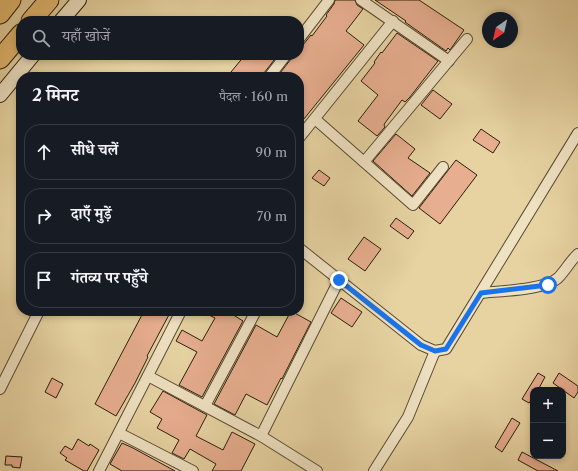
<!DOCTYPE html>
<html lang="hi">
<meta charset="utf-8">
<style>
body{margin:0;font-family:"Libre Caslon Text","Noto Serif Devanagari",serif;background:#20242c;color:#f1f3f6}
.controls{position:absolute;right:12px;bottom:12px;display:grid;overflow:hidden;border-radius:8px;box-shadow:0 2px 6px #0003}
.controls button{width:36px;height:36px;display:grid;place-items:center;padding:0;border:0;border-bottom:1px solid #363941;background:#171b24;color:#f1f3f6;font:20px sans-serif}
.compass{position:absolute;left:482px;top:12px;width:36px;height:36px;border-radius:50%;background:#171b24;box-shadow:0 2px 6px #0003;rotate:214deg}
.stop{position:absolute;width:12px;height:12px;margin:-9px;border:3px solid #1a73e8;border-radius:50%;background:#fff}
.stop.end{background:#1a73e8;border-color:#fff;box-shadow:0 1px 4px #0008}
.list{margin:0;padding:0;list-style:none}
h2{display:flex;justify-content:space-between;align-items:center;height:52px;margin:0;padding:0 16px;font-size:17px}
h2 small{font-size:13px;font-weight:400;color:#9ea1a6}
.list li{display:grid;grid-template-columns:26px 1fr auto;gap:12px;align-items:center;box-sizing:border-box;height:56px;margin:0 8px 8px;padding:0 8px;border:1px solid #363941;border-radius:16px}
.list b{display:block;font-size:15px;white-space:nowrap}
.list em{font-size:13px;font-style:normal;color:#9ea1a6}
.icon{flex:none;width:22px;height:22px;fill:none;stroke:currentColor;stroke-width:2;stroke-linecap:round;stroke-linejoin:round}
.map{position:relative;flex:none;width:578px;height:471px;overflow:hidden}
.search{position:absolute;background:#171b24;box-shadow:0 2px 6px #0003;left:16px;top:16px;width:288px;height:44px;display:flex;align-items:center;gap:10px;box-sizing:border-box;padding:0 14px;border-radius:16px;color:#9ea1a6;font-size:15px}
.panel{position:absolute;background:#171b24;box-shadow:0 2px 6px #0003;left:16px;top:72px;width:288px;height:244px;border-radius:16px}
.map>svg:first-child{display:block}
.building{fill:#e7ae8f;stroke:#2a1e0c}
.lines{fill:none;stroke-linecap:round;stroke-linejoin:round}
.street-casing{stroke:#594b32;stroke-width:12}
.secondary-casing{stroke:#2a1e0c;stroke-width:16}
.highway-casing{stroke:#2a1e0c;stroke-width:21}
.street{stroke:#efe2c3;stroke-width:10}
.secondary{stroke:#efe2c3;stroke-width:14}
.highway{stroke:#e4ba71;stroke-width:19}
.route{stroke:#1a73e8;stroke-width:5}
</style>
<div class="map">
<svg width="578" height="471" viewBox="0 0 578 471">
<rect width="100%" height="100%" fill="#e7d3a2"/>
<filter id="stains"><feTurbulence type="fractalNoise" baseFrequency=".005" numOctaves="4"/><feColorMatrix values="0 0 0 0 .2 0 0 0 0 .09 0 0 0 0 .02 0 0 0 .5 -.17"/></filter>
<radialGradient id="worn" r=".72"><stop offset=".6" stop-color="#630" stop-opacity="0"/><stop offset="1" stop-color="#630" stop-opacity=".3"/></radialGradient>
<g class="building">
<path d="M335 0H355L357 5 363 9 346 31 364 45 299 125V77H277L291 59 292 55H299V50L311 35 312 36 327 16 326 15 334 4Z"/>
<path d="M375 0H419L464 30 450 50 448 48 446 51 405 22 406 21Z"/>
<path d="M397 33 438 61 410 97 405 102 402 100 385 123 384 125 385 127 377 136 358 121 378 95 361 81 375 63 374 62 381 52 382 53Z"/>
<path d="M245 55H278L264 73 263 77H238L231 72Z"/>
<path d="M433 90 452 104 440 119 421 105Z"/>
<path d="M481 129 500 142 493 153 473 140Z"/>
<path d="M396 134 415 149 408 158 430 173 412 196 373 161Z"/>
<path d="M456 160 477 175 440 224 419 208Z"/>
<path d="M319 170 330 178 324 186 312 178Z"/>
<path d="M396 218 414 231 408 239 390 226Z"/>
<path d="M364 237 381 249 365 271 348 259Z"/>
<path d="M341 298 362 312 352 327 331 313Z"/>
<path d="M144 311H171L147 356 148 357 135 383 116 416 95 404Z"/>
<path d="M201 311H227L243 321 202 397 179 385 197 352 176 341 182 330 202 341 215 318Z"/>
<path d="M291 311 311 322 285 373 282 379 281 378 267 405 246 394 235 415 214 404 256 325 277 337Z"/>
<path d="M538 373 545 377 538 390H533V398L529 403 522 399Z"/>
<path d="M559 373 578 386V392L574 398 553 383Z"/>
<path d="M52 378 63 384 56 398 45 392Z"/>
<path d="M163 391 207 415 196 436 223 450 232 432 255 444 241 471H212L216 464 190 449 184 459 172 453 179 440 157 428 162 419 150 412Z"/>
<path d="M512 418 520 423 502 452 495 447Z"/>
<path d="M78 439 89 446 90 444 99 450 87 471H84L65 460 67 458 60 453 65 446 72 450Z"/>
<path d="M122 443 133 448 175 471H122L110 464Z"/>
<path d="M522 452 558 471H538L518 460Z"/>
<path d="M6 456 22 457 20 468 12 467V465H5Z"/>
</g>
<g class="lines">
<defs>
<g id="street">
<path d="M361 0 449 61"/>
<path d="M299 39 329 0"/>
<path d="M269 77 286 55"/>
<path d="M315 119 413 205 443 167"/>
<path d="M299 138 393 21"/>
<path d="M364 162 467 39"/>
<path d="M299 248 421 345 435 351 446 349 578 133"/>
<path d="M481 293C499 291 545 290 558 278 566 270 570 261 578 254"/>
<path d="M148 376 261 436 317 471"/>
<path d="M0 389 39 311"/>
<path d="M205 406 256 311"/>
<path d="M119 433 193 471"/>
<path d="M261 436 339 280"/>
<path d="M99 471 181 311"/>
<path d="M374 471 408 417 435 351"/>
</g>
<g id="secondary">
<path d="M61 21 79 0"/>
<path d="M0 95 33 55"/>
</g>
<g id="highway">
<path d="M0 14 11 0"/>
<path d="M31 21 49 0"/>
<path d="M0 59 21 34"/>
</g>
</defs>
<use href="#street" class="street-casing"/>
<use href="#secondary" class="secondary-casing"/>
<use href="#highway" class="highway-casing"/>
<use href="#street" class="street"/>
<use href="#secondary" class="secondary"/>
<use href="#highway" class="highway"/>
</g>
<g class="lines">
<path class="route" d="M339 280 421 345 435 351 446 349 481 293 548 285"/>
</g>
<rect width="100%" height="100%" filter="url(#stains)"/>
<rect width="100%" height="100%" fill="url(#worn)"/>
</svg>
<div class="controls">
<button>+</button>
<button>−</button>
</div>
<svg class="compass" viewBox="-18 -18 36 36"><path d="M0-13l5 13h-10z" fill="#e53935"/><path d="M0 13l5-13h-10z" fill="#9ea1a6"/></svg>
<div class="stop" style="left:548px;top:285px"></div>
<div class="stop end" style="left:339px;top:280px"></div>
<div class="search"><svg class="icon" aria-label="search" viewBox="0 0 24 24"><circle cx="10" cy="10" r="6"/><path d="M15 15l6 6"/></svg>यहाँ खोजें</div>
<section class="panel">
<h2>2 मिनट<small>पैदल · 160 m</small></h2>
<ul class="list">
<li><svg class="icon" aria-label="ahead" viewBox="0 0 24 24"><path d="M12 20V5M6 11l6-6 6 6"/></svg><div><b>सीधे चलें</b></div><em>90 m</em></li>
<li><svg class="icon" aria-label="right" viewBox="0 0 24 24"><path d="M7 20v-9h11M14 6l5 5-5 5"/></svg><div><b>दाएँ मुड़ें</b></div><em>70 m</em></li>
<li><svg class="icon" aria-label="arrive" viewBox="0 0 24 24"><path d="M6 21V4h12l-3 4 3 4H6"/></svg><div><b>गंतव्य पर पहुँचे</b></div></li>
</ul>
</section>
</div>
